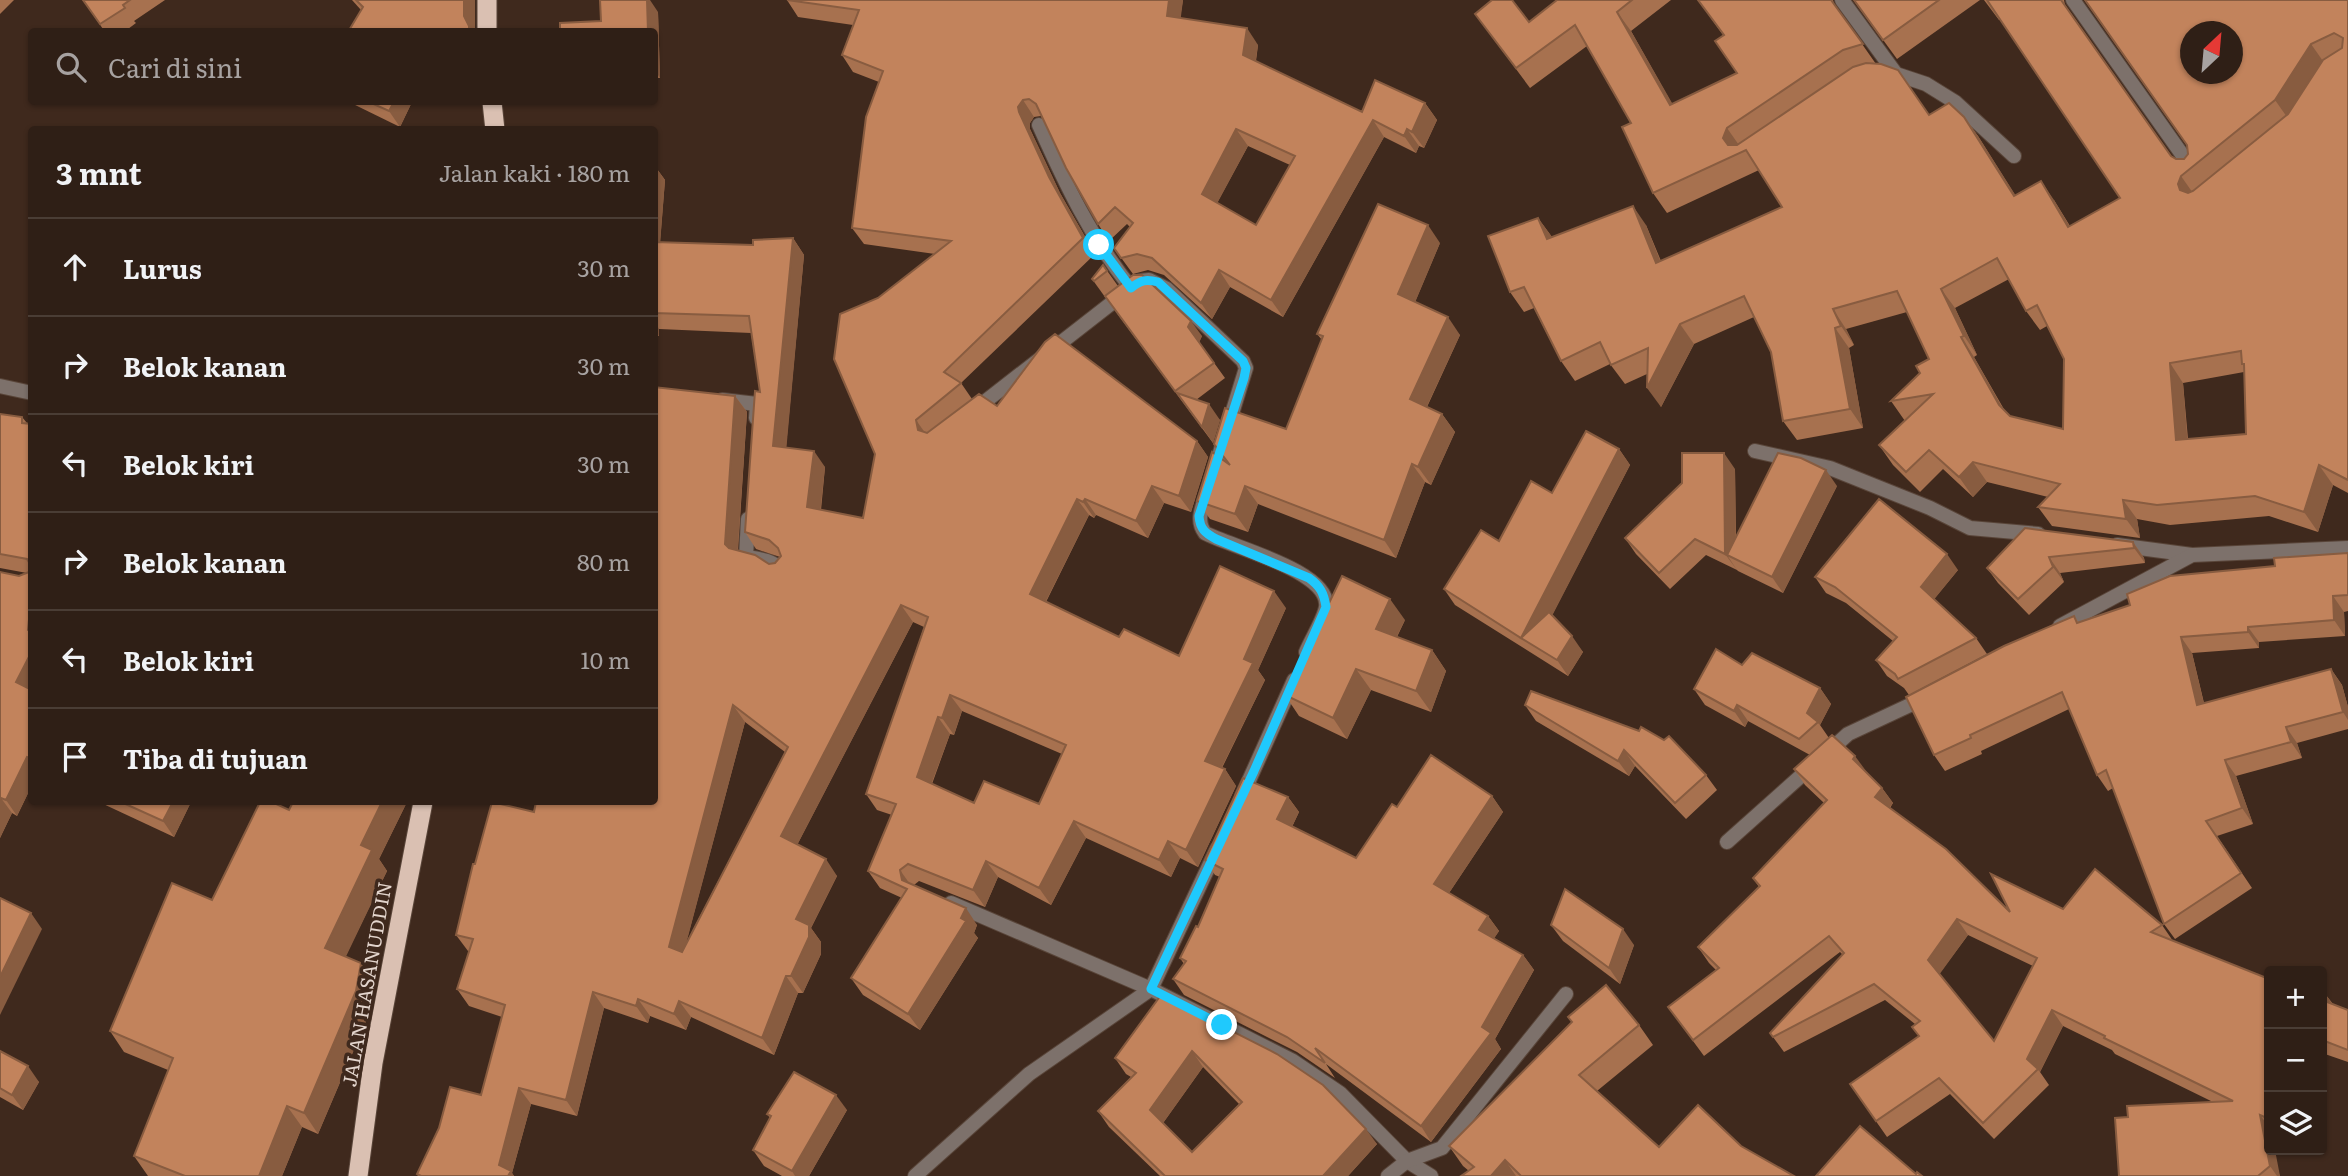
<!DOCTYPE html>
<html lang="id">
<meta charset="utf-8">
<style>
body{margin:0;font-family:Literata,serif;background:#3b2c23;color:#f1f3f6}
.controls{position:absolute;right:21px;bottom:21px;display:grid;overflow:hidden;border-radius:7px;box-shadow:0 2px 5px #0004}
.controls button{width:63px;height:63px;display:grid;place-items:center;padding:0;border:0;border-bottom:2px solid #4a3d35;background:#2f1f16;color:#f1f3f6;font:35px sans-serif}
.compass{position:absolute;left:2180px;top:21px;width:63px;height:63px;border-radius:50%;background:#2f1f16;box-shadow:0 2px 5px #0004;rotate:26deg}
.stop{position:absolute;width:21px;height:21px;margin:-16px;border:5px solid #1fc9fd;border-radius:50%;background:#fff}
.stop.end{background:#1fc9fd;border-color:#fff;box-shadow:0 2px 7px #0008}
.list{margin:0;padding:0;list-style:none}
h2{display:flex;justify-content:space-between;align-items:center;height:91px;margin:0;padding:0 28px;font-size:30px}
h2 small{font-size:23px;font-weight:400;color:#a7a2a1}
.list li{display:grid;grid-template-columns:46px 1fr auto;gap:21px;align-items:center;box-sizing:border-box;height:98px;padding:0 28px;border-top:2px solid #4a3d35}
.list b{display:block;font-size:26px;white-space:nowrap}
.list em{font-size:23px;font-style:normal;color:#a7a2a1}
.icon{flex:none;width:38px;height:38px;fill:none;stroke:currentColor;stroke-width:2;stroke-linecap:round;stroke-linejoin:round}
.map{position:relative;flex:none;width:2348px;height:1176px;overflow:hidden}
.search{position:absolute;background:#2f1f16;box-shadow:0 2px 5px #0004;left:28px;top:28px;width:630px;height:77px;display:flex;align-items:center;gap:18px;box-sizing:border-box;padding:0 24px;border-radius:7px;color:#a7a2a1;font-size:26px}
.panel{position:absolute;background:#2f1f16;box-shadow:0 2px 5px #0004;left:28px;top:126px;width:630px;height:679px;border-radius:7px}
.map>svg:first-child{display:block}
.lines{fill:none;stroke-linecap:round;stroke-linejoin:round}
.minor-casing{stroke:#594539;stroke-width:16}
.trunk-casing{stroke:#594539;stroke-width:21}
.minor{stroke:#7d716b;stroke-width:14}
.trunk{stroke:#dac0b2;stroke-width:19}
.wall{fill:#a7714f;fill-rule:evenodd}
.shaded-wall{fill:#885c40}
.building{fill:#c2835c;stroke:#885c40;stroke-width:2;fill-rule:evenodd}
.route{stroke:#1fc9fd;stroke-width:9}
.labels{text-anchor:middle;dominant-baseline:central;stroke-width:7;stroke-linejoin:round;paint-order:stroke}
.street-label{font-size:19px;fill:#e3d5cd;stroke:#3f291d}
</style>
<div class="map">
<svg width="2348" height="1176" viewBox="0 0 2348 1176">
<rect width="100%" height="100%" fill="#3f291d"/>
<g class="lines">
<defs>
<g id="minor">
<path d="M1842 0 1896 74 1926 84 1955 102 2014 156"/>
<path d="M2073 0 2193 170"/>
<path d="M1039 125C1065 183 1091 238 1131 288"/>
<path d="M0 386 32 393"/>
<path d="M722 400 757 404 756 418"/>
<path d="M973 411 1140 281 1149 280 1167 289 1243 361 1246 368 1214 472"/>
<path d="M1755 451 1830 468 1930 508 1970 528 2038 534"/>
<path d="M1207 492C1203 506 1195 520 1205 533 1231 547 1331 571 1326 607 1324 619 1311 640 1306 652"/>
<path d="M748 519 746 557C761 559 772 560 783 571"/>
<path d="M2117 545 2192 555"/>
<path d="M2060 626 2192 555 2348 548"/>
<path d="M1827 753 1848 734 1925 698"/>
<path d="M1242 796 1294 680"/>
<path d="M1727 842 1812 766"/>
<path d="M951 903 1151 989 1293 1061 1340 1093 1407 1161 1431 1176"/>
<path d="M915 1176 1029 1074 1151 989 1217 849"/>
<path d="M1388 1176 1407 1161 1442 1148 1566 994"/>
</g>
<g id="trunk">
<path d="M487 32V0"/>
<path d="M492 102 495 130"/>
<path d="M358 1176 373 1063 423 802"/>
</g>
</defs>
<use href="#minor" class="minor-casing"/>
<use href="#trunk" class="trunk-casing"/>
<use href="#minor" class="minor"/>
<use href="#trunk" class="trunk"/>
</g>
<g class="wall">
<path d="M0 0H14L0 14Z"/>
<path d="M83 0H165L134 21 136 23 124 32H105Z"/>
<path d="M352 0H475V32L361 10Z"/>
<path d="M787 0H1183L1180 18 1258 45 1256 61 1362 112 1425 103 1437 120 1424 148 1419 146 1416 153 1384 137 1283 317 1230 287 1212 319 1164 275 1148 270 1133 274 1114 248 1130 227 1127 224 1109 241 1098 224 1042 116H1041L1034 117 1030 123V129L1060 193 1095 254 961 383 972 399 997 406 1197 441 1208 457 1191 512 1164 503 1148 538 1096 515 1094 518 1089 515 1046 602 1119 637 1179 656 1286 608 1258 670 1265 680 1222 768 1225 769 1236 786 1198 867 1180 858 1171 877 1086 838 1051 905 998 877 985 907 919 881 914 885 977 925 974 933 978 938 920 1030 863 995 851 978 902 898 880 888 868 871 892 815 877 810 866 794 924 627 913 622 797 845 837 876 811 928 821 942V954L803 993H798L774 1055 691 1017 686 1030 650 1016 648 1023 604 1008 577 1116 531 1104 512 1173 514 1176H418L417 1174 481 1095 502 1017 469 1006 457 989 469 952 468 951 456 935 475 864 534 812 654 802 735 396 747 412 738 550 769 564 775 563 780 557 756 549 745 532 760 392 751 333 659 329V336L654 335V165L665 180 660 242 753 245 793 238 804 255 786 447 825 467 821 510 863 518 875 454 878 298 935 254 864 244 852 228 879 82 853 72 842 55 853 25 798 17ZM1248 146 1290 165 1256 225 1217 203ZM962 711 1062 754 1039 804 974 803 932 784 950 734 954 735ZM745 722 785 752 686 943Z"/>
<path d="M1557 0H1671L1631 31 1672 104 1737 73 1723 35 1698 0H1833L1834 4 1876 64 1929 115 1964 117 1978 136 2015 195 2054 200 2070 226 2120 198 2000 19 1999 20 1984 0H2064L2065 5 2171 156 2176 159H2184L2348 0V493L2333 485 2318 532 2269 516 2170 525 2137 519 2140 538 2052 526 2038 507 2048 497 1987 482 1973 497 1943 469 1920 492 1893 465 1879 445 1905 421 1891 401 1920 373 1929 359 1907 312 1846 329 1854 345 1849 348 1863 428 1797 440 1783 421 1771 352 1754 317 1694 344 1661 407 1647 374 1625 384 1610 364 1575 381 1561 361 1534 308 1524 312 1510 292 1538 218 1552 237 1646 225 1661 261 1782 207 1759 170 1667 213 1653 193 1631 123 1587 46 1530 88 1475 14 1529 22ZM2009 279 2026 311 2040 330 2047 326 2064 359 2063 429 2010 416 2005 411 1974 357 1977 355 1955 308ZM2244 372 2246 434 2188 439 2183 383Z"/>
<path d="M1854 0H1980L1897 59Z"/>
<path d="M658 12 660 78H654V32Z"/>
<path d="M349 102H412L400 127Z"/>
<path d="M1440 243 1415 302 1460 335 1427 407 1442 414 1455 432 1431 485 1425 482 1396 558 1258 504 1248 532 1210 519 1197 501 1228 464 1286 429 1322 340 1317 334Z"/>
<path d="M1103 265 1118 286 1105 297 1092 279Z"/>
<path d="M1116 312 1202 336 1199 342 1225 378 1196 400 1220 420 1213 443Z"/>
<path d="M0 414 22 417 27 423 32 424V785L17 816 12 813 0 838V572L19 576 27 573 0 568Z"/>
<path d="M1619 449 1630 465 1552 615 1583 652 1568 676 1455 605 1444 589 1552 493Z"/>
<path d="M1735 469 1736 537 1837 486 1783 593 1738 571 1736 569 1737 570 1706 555 1670 589 1636 554 1625 538Z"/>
<path d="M2133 542 2144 558 2145 563 2060 573 2064 582 2029 615 1998 583 1987 568Z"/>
<path d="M2348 553V611L2344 612 2345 636 2259 642V648L2192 653 2204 703 2331 669 2342 685 2348 707V729L2297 743 2302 758 2236 776 2253 824 2217 836 2252 888 2175 939 2164 924 2113 788 2108 791 2097 775 2069 709 1981 751 1982 754 1945 771 1934 755 2074 616 2079 623 2275 566Z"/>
<path d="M1958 570 1934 599 1976 638 1987 654 1909 695 1904 688 1887 676 1876 660 1893 641 1846 603 1826 593 1815 577Z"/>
<path d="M1405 620 1397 637 1432 650 1446 671 1431 712 1371 690 1347 739 1299 716 1285 695Z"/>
<path d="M1742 665 1820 688 1831 704 1820 725 1829 738 1810 755 1748 721 1745 727 1705 705 1694 689Z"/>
<path d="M1525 705 1639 731 1706 775 1717 790 1686 819 1635 766 1629 776 1536 721Z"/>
<path d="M1794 769 1866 772 1882 788 1893 803 1890 808 2010 912 2063 909 2162 925 2173 941 2269 979V1150L2280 1176H2119L2128 1117 2213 1102 2115 1054 2112 1050 2063 1026 2040 1072 2049 1085 1994 1139 1950 1094 1887 1137 1850 1084 1919 1036 1912 1027 1915 1024 1885 1000 1784 1052 1770 1033 1843 955 1840 952 1704 1056 1668 1007 1716 970 1709 963 1698 947 1759 887 1753 878 1824 803 1805 785ZM1968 935 2033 966 1994 1041 1939 974Z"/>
<path d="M1492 796 1503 812 1449 893 1488 916 1499 931 1494 938 1523 955 1534 970 1495 1039 1501 1049 1431 1142 1326 1064 1335 1078 1297 1052 1184 995 1173 979 1184 964 1180 958 1198 927 1220 877 1215 875 1205 860 1288 797 1299 812 1292 827 1356 858 1397 807Z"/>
<path d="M99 802H191L174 837Z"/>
<path d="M293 802H407L379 859 387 871 345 957 376 984 370 1012 318 1134 302 1127 282 1176H148L134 1156 168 1070 124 1052 110 1031 212 900 289 810Z"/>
<path d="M1551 925 1634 945 1620 984 1563 941Z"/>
<path d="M2322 990 2333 1004 2348 1010V1062L2322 1053Z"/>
<path d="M1161 995 1377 1144 1348 1176H1160L1109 1127 1098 1111 1131 1077 1126 1074 1115 1058ZM1203 1067 1239 1104 1192 1152 1163 1123Z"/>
<path d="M1639 1025 1653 1045 1597 1091 1659 1147 1741 1146 1794 1176H1461L1469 1171 1463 1166 1449 1146Z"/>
<path d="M0 1051 39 1082 23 1110 0 1097Z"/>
<path d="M847 1110 809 1176H782L764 1166 753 1150 770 1118 767 1114Z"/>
</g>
<g class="shaded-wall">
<path d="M464 0H475V32H469L464 16Z"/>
<path d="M647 0H650L658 12 660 78 654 69V32H648Z"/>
<path d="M1169 0H1183L1179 32 1167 16Z"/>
<path d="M1617 12 1631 31 1684 124 1670 105Z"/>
<path d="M1247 28 1258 45 1254 72 1243 55Z"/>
<path d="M2311 44 2325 64 2289 120 2275 100Z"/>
<path d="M1023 100 1034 117 1030 123V129L1060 193 1095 254 1083 238 1049 177 1019 112 1018 107Z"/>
<path d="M394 102H412L400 127 389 111Z"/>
<path d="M1425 103 1437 120 1424 148 1412 132Z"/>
<path d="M1964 117 1978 136 2028 215 2014 196Z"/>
<path d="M1373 120 1384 137 1283 317 1271 300Z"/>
<path d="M1727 128 1741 148 1735 155 1723 138Z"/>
<path d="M1236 129 1248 146 1213 211 1202 194Z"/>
<path d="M1407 129 1419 146 1416 153 1404 136Z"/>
<path d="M654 165 665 180 659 258 654 253Z"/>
<path d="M2181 176 2195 196 2180 190 2178 184Z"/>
<path d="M2041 181 2054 200 2082 247 2068 227Z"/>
<path d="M1633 206 1646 225 1669 283 1656 263Z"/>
<path d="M1538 218 1552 237 1547 239Z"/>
<path d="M1428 225 1440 243 1411 312 1398 294Z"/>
<path d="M793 238 804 255 785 463 773 446Z"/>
<path d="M1219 270 1230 287 1212 319 1201 303Z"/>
<path d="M1941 289 1955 308 1977 355 1964 336Z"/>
<path d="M1833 309 1846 329 1854 345 1841 326Z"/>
<path d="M1448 317 1460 335 1422 417 1410 399Z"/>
<path d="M1191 321 1202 336 1199 343 1188 327Z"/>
<path d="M654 322 659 329V336L654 329Z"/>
<path d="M1680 324 1694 344 1661 407 1647 388Z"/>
<path d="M1835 328 1849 348 1863 428 1850 409Z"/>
<path d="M1961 337 1974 357 2012 425 1999 405Z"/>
<path d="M2170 363 2183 383 2189 460 2176 440Z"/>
<path d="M735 396 747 412 737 560 725 544Z"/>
<path d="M1209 404 1220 420 1213 443 1202 427Z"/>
<path d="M1442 414 1455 432 1431 485 1418 467Z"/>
<path d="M916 420 928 437 918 430Z"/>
<path d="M1197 441 1208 457 1191 512 1179 496Z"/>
<path d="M1619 449 1630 465 1536 647 1521 638 1532 654 1521 638Z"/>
<path d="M814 451 825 467 819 524 807 507Z"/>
<path d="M1724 453 1735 469 1736 560 1727 555 1737 570 1725 554Z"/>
<path d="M1973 462 1987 482 1973 497 1959 477Z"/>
<path d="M1412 464 1425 482 1396 558 1384 540Z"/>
<path d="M2319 465 2333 485 2318 532 2304 512Z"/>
<path d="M1826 470 1837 486 1783 593 1772 577Z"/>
<path d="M1152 486 1164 503 1148 538 1136 521Z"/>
<path d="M1245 486 1258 504 1248 532 1235 514Z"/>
<path d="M1077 499 1089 515 1041 611 1030 594Z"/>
<path d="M1085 499 1096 515 1094 518 1083 502Z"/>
<path d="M2123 500 2137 519 2140 538 2126 519Z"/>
<path d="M2133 542 2144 558 2145 563 2134 548Z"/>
<path d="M1947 554 1958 570 1932 602 1921 587Z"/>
<path d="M2049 557 2060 573 2064 582 2053 567Z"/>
<path d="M32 588V636L28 630Z"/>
<path d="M1274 591 1286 608 1258 670 1265 680 1217 777 1205 761 1244 659Z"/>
<path d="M2333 596 2344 612 2345 636 2334 620Z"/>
<path d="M1390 599 1405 620 1390 650 1376 629Z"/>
<path d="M901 605 913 622 793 853 781 836Z"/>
<path d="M2248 627 2259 642V648L2248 632Z"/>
<path d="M1572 636 1583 652 1568 676 1557 660Z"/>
<path d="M2181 637 2192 653 2208 721 2197 705Z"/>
<path d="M1432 650 1446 671 1431 712 1416 691Z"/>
<path d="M32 651V690L16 682Z"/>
<path d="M1356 669 1371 690 1347 739 1333 718Z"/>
<path d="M2331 669 2342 685 2348 707V720L2343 712Z"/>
<path d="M1820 688 1831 704 1820 725 1807 713Z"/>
<path d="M950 695 962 711 954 735 942 718Z"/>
<path d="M733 705 745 722 681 963 669 947Z"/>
<path d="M1737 705 1748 721 1745 727 1734 711Z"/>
<path d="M938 717 950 734 928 793 917 777Z"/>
<path d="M2286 727 2297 743 2302 758 2291 742Z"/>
<path d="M1624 750 1635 766 1629 776 1618 761Z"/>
<path d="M1855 756 1866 771 1853 759Z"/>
<path d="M27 757 32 764V785L17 816 6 800Z"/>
<path d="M2225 760 2236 776 2253 824 2242 808Z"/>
<path d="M1225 769 1236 786 1198 867 1186 850Z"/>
<path d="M1882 788 1893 803 1886 812 1875 797Z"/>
<path d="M1492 796 1503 812 1445 899 1434 884Z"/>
<path d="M1288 797 1299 812 1288 835 1277 819Z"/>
<path d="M1 798 12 813 0 838V800Z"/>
<path d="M173 802H191L174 837 163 821Z"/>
<path d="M382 802H407L379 859 387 871 340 969 325 948 361 845Z"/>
<path d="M1074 821 1086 838 1051 905 1039 888Z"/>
<path d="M1168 841 1180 858 1171 877 1159 860Z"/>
<path d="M826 859 837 876 811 928 821 942V954L803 993 791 976 796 919Z"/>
<path d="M986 861 998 877 985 907 973 890Z"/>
<path d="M900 870 912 887 902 880Z"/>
<path d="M966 908 977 925 974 933 978 938 920 1030 908 1014 961 918Z"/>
<path d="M31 913 42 929 0 1015V977Z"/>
<path d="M1488 916 1499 931 1490 945 1479 930Z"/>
<path d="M1957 919 1968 935 1939 975 1928 960Z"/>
<path d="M1623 929 1634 945 1620 984 1609 968Z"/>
<path d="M1523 955 1534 970 1495 1039 1501 1049 1431 1142 1421 1126 1482 1027Z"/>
<path d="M361 963 376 984 370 1012 318 1134 304 1113Z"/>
<path d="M786 976 798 993 774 1055 762 1038Z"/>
<path d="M2323 991 2334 1006 2322 1001Z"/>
<path d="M593 992 604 1008 577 1116 566 1100Z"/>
<path d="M638 999 650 1016 648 1023 636 1006Z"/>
<path d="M679 1001 691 1017 686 1030 674 1014Z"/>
<path d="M2052 1010 2063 1026 2040 1072 2027 1059Z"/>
<path d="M1192 1051 1203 1067 1161 1126 1150 1110Z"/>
<path d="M28 1066 39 1082 23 1110 12 1095Z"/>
<path d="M519 1088 531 1104 512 1173 514 1176H506L499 1165Z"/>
<path d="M836 1095 847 1110 809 1176H795L792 1171Z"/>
<path d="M287 1106 302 1127 282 1176H259Z"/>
<path d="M2260 1115 2269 1127V1150H2275L2280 1176H2277L2270 1166Z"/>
<path d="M1366 1129 1377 1144 1348 1176H1323Z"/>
<path d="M1505 1160 1516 1176H1491Z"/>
</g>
<g class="building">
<path d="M83 0H130L123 5 125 8 100 24Z"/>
<path d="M356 0H464V16L469 26V32H348L363 7Z"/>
<path d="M600 0H647L648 32H560V23L601 21Z"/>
<path d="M787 0H1169L1167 16 1247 28 1243 55 1362 112 1375 80 1425 103 1412 132 1407 129 1404 136 1373 120 1271 300 1219 270 1201 303 1152 258 1137 254 1121 258 1114 248 1133 223 1115 207 1098 224 1066 168 1036 104 1029 99 1023 100 1018 107 1019 112 1049 177 1083 238 944 372 961 383 916 420 918 430 927 433 979 394 997 406 1045 342 1055 334 1197 441 1179 496 1152 486 1136 521 1085 499 1083 502 1077 499 1030 594 1119 637 1124 629 1179 656 1220 566 1274 591 1244 659 1253 663 1205 761 1225 769 1186 850 1168 841 1159 860 1074 821 1039 888 986 861 973 890 908 864 900 870 902 880 966 908 961 918 966 921 908 1014 851 978 907 889 868 871 896 804 866 794 928 617 901 605 781 836 826 859 796 919 809 925V937L791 976H786L762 1038 679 1001 674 1014 638 999 636 1006 593 992 566 1100 519 1088 499 1165 511 1171 508 1176H421L417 1174 439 1128 450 1087 481 1095 505 1005 457 989 473 939 456 935 473 864H475L492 802 534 812 536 802H654V387L735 396 725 544 729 548 755 555 769 564 775 563 781 556 778 548 769 540 745 532 755 391 760 392 749 316 654 313V242L753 245V240L793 238 773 446 814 451 807 507 863 518 875 454 834 359 840 314 878 298 951 241 852 228 866 117 883 71 842 55 859 10ZM1236 129 1295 156 1256 225 1202 194ZM950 695 1066 745 1039 804 984 781 974 803 917 777 938 717 942 718ZM733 705 788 747 682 952 669 947Z"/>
<path d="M1492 0H1512L1529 22 1557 0H1632L1617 12 1670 105 1737 73 1715 41 1724 35 1698 0H1831L1863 44 1843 50 1727 128 1723 138 1728 145H1737L1853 67 1866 63 1881 64 1898 70 1929 115 1949 103 1964 117 2014 196 2041 181 2068 227 2120 198 1987 0H2061L2171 156 2176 159H2184L2188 154 2187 145 2085 0H2348V480L2319 465 2304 512 2255 496 2157 505 2123 500 2126 519 2038 507 2060 484 1973 462 1959 477 1929 450 1906 472 1879 445 1933 394 1891 401 1920 373 1916 366 1929 359 1897 291 1833 309 1841 326 1835 328 1850 409 1783 421 1771 352 1744 296 1680 324 1647 388 1648 348 1611 365 1600 342 1561 361 1524 287 1510 292 1488 236 1538 218 1547 239 1633 206 1656 263 1782 207 1746 150 1653 193 1622 127 1631 123 1575 25 1516 68 1475 14ZM2190 32H2232V74H2190ZM2334 33 2343 38 2342 48 2323 60 2288 114 2193 191 2188 193 2180 190 2178 184 2181 176 2275 100 2311 44ZM1997 258 2026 311 2037 305 2064 359 2063 429 2010 416 1999 405 1961 337 1964 336 1941 289ZM2241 351 2242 364H2244L2246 434 2176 440 2170 363Z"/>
<path d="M1854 0H1939L1883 40Z"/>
<path d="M369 102H394L389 111Z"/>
<path d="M1378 204 1428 225 1398 294 1448 317 1410 399 1442 414 1418 467 1412 464 1384 540 1245 486 1235 514 1197 501 1212 452 1230 465 1214 444 1225 408 1286 429 1323 336 1317 334Z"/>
<path d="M1103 265 1107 271 1094 281 1092 279Z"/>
<path d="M1133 275H1142L1191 321 1188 327 1214 363 1175 391 1105 296Z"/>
<path d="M1177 393 1209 404 1202 427Z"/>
<path d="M0 414 22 417V423L32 424V588L28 630 32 632V651L16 682 32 690V759L27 757 6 800 1 798 0 800V572L19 576 29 572 30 564 27 559 0 554Z"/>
<path d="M1586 431 1619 449 1521 638 1444 589 1481 530 1499 541 1531 481 1552 493Z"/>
<path d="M1682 453H1724L1725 554 1695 539 1659 573 1625 538 1682 483Z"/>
<path d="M1778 453 1801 458 1826 470 1772 577 1727 555Z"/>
<path d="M1879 499 1947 554 1921 587 1976 638 1898 679 1895 674 1876 660 1897 637 1835 587 1815 577Z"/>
<path d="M2025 528 2133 542 2134 548 2049 557 2053 567 2018 599 1987 568Z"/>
<path d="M2348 553V595L2333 596 2334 620 2248 627V632L2181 637 2197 705 2331 669 2343 712 2286 727 2291 742 2225 760 2242 808 2206 821 2241 873 2164 924 2106 770 2097 775 2062 692 1970 735 1971 738 1934 755 1906 697 2004 646 2074 616 2077 623 2130 605 2127 594 2170 576 2275 566 2274 558Z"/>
<path d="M1342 576 1390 599 1376 629 1432 650 1416 691 1356 669 1333 718 1285 695Z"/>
<path d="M1549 612 1572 636 1557 660 1521 638Z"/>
<path d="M1716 649 1742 665 1752 653 1820 688 1807 713 1818 722 1799 739 1737 705 1734 711 1694 689Z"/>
<path d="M1531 691 1639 731 1641 727 1664 740 1669 736 1706 775 1675 803 1624 750 1618 761 1525 705Z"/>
<path d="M1832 735 1855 756 1853 759 1882 788 1875 797 1946 849 2010 912 1991 874 2063 909 2095 869 2162 925 2151 932 2269 979V1119L2260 1115 2270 1166 2258 1176H2119L2115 1118 2128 1117 2127 1106 2233 1101 2104 1038 2105 1036 2052 1010 2027 1059 2038 1069 1983 1123 1939 1078 1876 1121 1850 1084 1919 1036 1912 1027 1920 1021 1874 984 1773 1037 1770 1033 1844 953 1829 936 1693 1040 1668 1007 1719 968 1698 947 1760 886 1753 878 1827 800 1794 769ZM1957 919 2037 958 1994 1041 1928 960Z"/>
<path d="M1431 755 1492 796 1434 884 1488 916 1479 930 1523 955 1482 1027 1491 1033 1421 1126 1315 1048 1325 1063 1287 1037 1173 979 1186 961 1180 958 1196 926 1198 927 1223 869 1205 860 1243 778 1288 797 1277 819 1356 858 1392 804 1397 807Z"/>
<path d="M121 802H173L163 821Z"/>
<path d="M260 802H272L289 810 293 802H382L361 845 372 850 325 948 361 963 356 991 304 1113 287 1106 259 1176H185L134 1156 173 1058 110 1031 172 883 212 900Z"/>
<path d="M1565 889 1623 929 1609 968 1551 925Z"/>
<path d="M0 898 31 913 0 977Z"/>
<path d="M1606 985 1639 1025 1579 1075 1659 1147 1698 1105 1741 1146 1794 1176H1521L1505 1160 1491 1176H1461L1474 1167 1449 1146 1572 1022 1568 1017Z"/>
<path d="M1161 995 1277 1054 1323 1085 1366 1129 1323 1176H1165L1098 1111 1136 1073 1115 1058ZM1192 1051 1242 1102 1192 1152 1150 1110Z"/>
<path d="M2322 1000 2348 1010V1050L2322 1040Z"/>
<path d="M0 1051 28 1066 12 1095 0 1088Z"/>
<path d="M794 1072 836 1095 792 1171 753 1150 771 1116 767 1114Z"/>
<path d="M1860 1126 1916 1174 1917 1172 1922 1176H1816Z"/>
</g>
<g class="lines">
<path class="route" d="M1099 245 1131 288C1141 280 1146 279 1158 282L1243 361 1246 368 1244 378 1199 516C1200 529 1205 533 1216 539L1309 578C1320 586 1324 593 1326 607L1254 771 1151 989 1222 1025"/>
</g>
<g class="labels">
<g class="street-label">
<text transform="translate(366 984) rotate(-80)">JALAN HASANUDDIN</text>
</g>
</g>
</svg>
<div class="controls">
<button>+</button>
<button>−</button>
<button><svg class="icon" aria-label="layers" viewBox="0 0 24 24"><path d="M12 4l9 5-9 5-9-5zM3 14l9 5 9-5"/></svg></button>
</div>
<svg class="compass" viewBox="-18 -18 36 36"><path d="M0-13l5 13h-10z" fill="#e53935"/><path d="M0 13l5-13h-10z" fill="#a7a2a1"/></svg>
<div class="stop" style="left:1099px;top:245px"></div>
<div class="stop end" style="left:1222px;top:1025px"></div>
<div class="search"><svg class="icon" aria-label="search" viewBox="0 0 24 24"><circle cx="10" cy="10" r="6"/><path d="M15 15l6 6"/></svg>Cari di sini</div>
<section class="panel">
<h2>3 mnt<small>Jalan kaki · 180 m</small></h2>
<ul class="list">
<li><svg class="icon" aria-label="ahead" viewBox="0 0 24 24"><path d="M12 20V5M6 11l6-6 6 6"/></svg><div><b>Lurus</b></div><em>30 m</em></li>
<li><svg class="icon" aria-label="right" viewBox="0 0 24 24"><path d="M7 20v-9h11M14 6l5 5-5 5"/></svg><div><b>Belok kanan</b></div><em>30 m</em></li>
<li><svg class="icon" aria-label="left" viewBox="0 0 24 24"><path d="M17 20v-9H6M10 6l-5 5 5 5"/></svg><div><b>Belok kiri</b></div><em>30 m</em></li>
<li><svg class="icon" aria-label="right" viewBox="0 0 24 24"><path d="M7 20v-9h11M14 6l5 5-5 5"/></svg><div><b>Belok kanan</b></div><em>80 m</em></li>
<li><svg class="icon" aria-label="left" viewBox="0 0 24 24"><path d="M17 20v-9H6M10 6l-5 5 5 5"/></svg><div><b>Belok kiri</b></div><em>10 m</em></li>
<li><svg class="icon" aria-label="arrive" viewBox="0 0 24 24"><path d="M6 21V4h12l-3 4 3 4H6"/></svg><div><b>Tiba di tujuan</b></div></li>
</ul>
</section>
</div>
